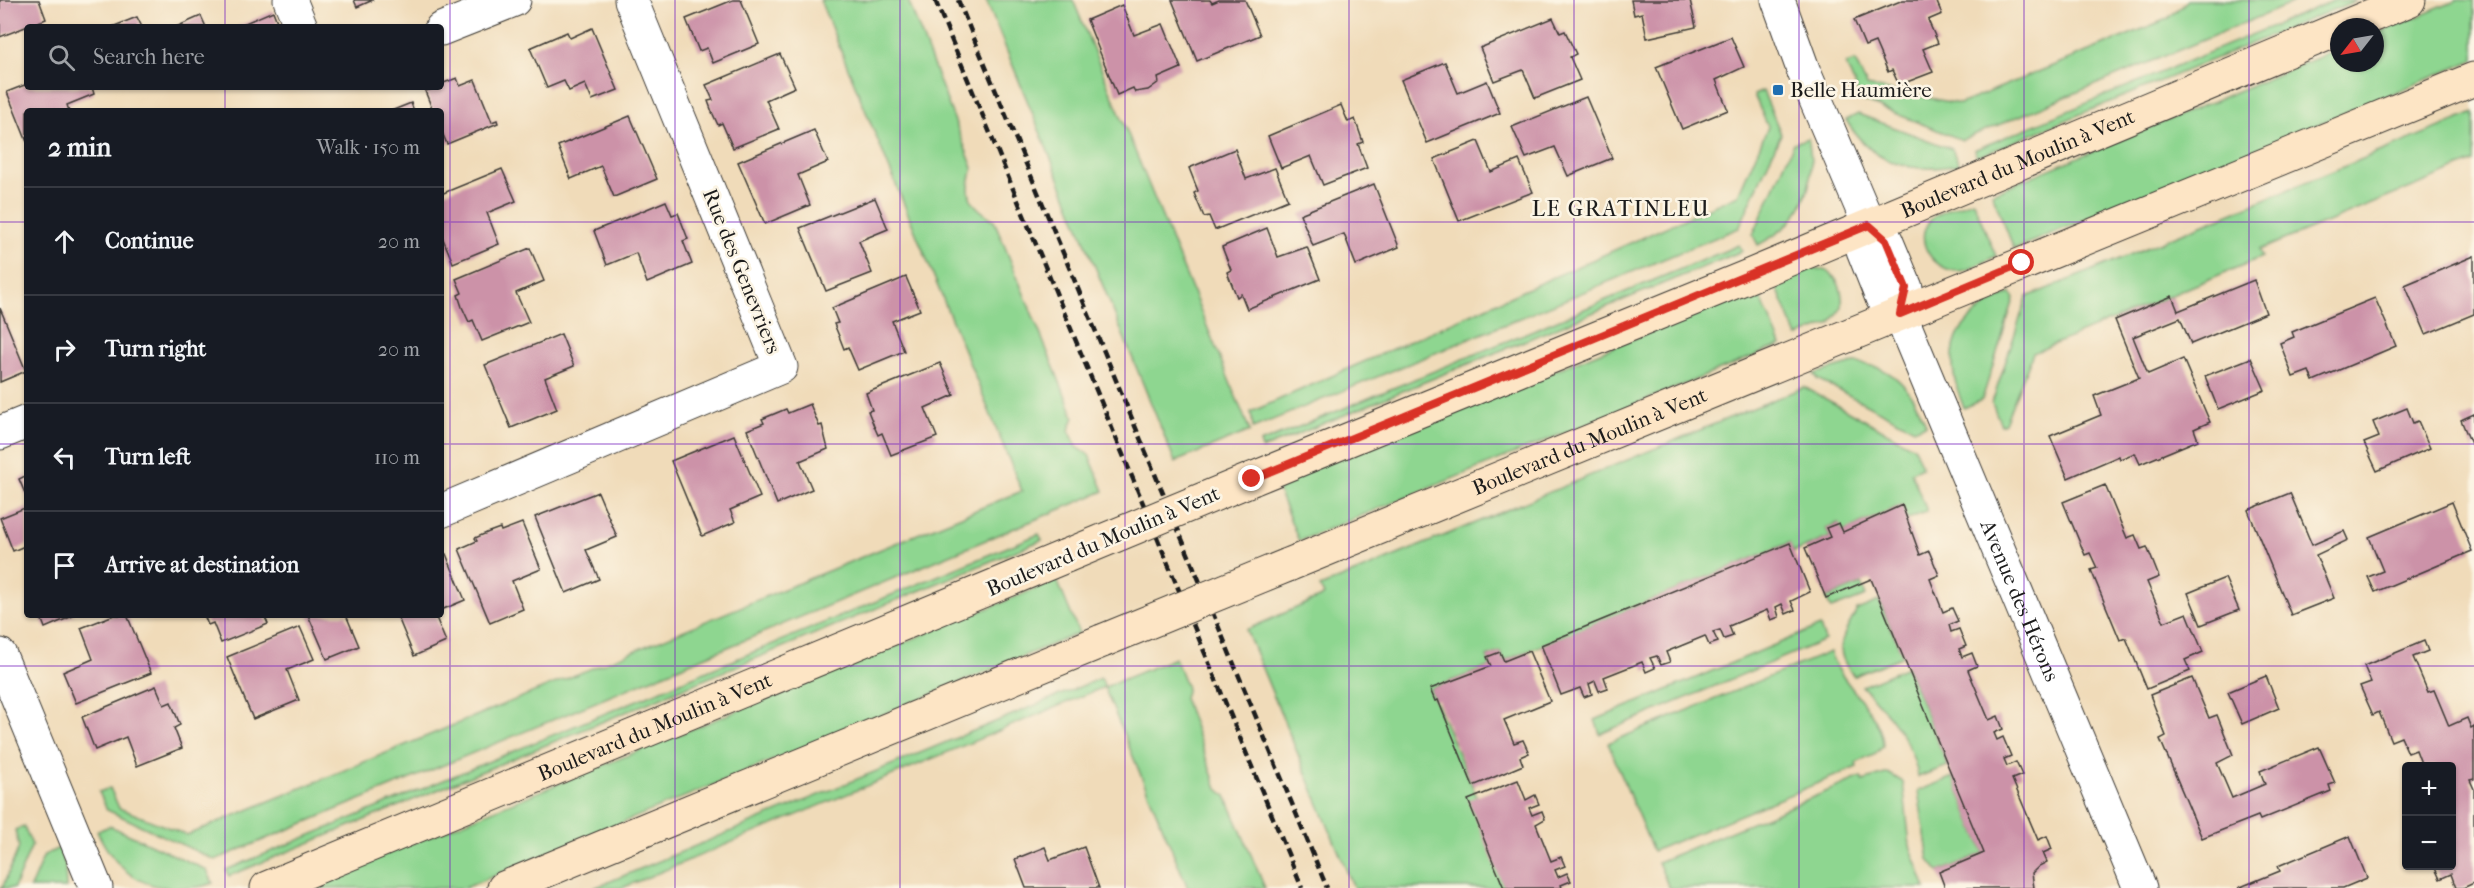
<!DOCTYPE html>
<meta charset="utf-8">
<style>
body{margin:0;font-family:"IM FELL French Canon",serif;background:#20242c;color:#f1f3f6}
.controls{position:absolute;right:18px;bottom:18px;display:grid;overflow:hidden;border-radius:6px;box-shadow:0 2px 4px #0004}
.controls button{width:54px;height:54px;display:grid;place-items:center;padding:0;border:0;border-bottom:2px solid #363941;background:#171b24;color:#f1f3f6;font:30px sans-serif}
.compass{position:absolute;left:2330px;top:18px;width:54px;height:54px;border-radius:50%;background:#171b24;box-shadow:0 2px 4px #0004;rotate:239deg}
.stop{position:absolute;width:18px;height:18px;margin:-14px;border:4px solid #d93025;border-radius:50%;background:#fff}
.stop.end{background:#d93025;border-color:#fff;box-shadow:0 2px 6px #0008}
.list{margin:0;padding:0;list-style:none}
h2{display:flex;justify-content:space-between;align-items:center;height:78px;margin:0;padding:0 24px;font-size:26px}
h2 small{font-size:20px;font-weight:400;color:#9ea1a6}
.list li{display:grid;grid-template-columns:39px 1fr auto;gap:18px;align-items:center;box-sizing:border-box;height:108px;padding:0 24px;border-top:2px solid #363941}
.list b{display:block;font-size:22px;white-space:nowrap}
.list em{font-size:20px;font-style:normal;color:#9ea1a6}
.icon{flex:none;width:33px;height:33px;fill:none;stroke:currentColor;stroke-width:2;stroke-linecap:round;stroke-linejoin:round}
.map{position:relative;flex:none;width:2474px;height:888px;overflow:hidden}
.search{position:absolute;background:#171b24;box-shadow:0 2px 4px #0004;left:24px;top:24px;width:420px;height:66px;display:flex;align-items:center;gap:15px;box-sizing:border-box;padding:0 21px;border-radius:6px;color:#9ea1a6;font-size:22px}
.panel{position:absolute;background:#171b24;box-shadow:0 2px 4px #0004;left:24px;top:108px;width:420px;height:510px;border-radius:6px}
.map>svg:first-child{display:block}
.green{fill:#8ed690;stroke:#557956;stroke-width:1.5}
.building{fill:#cc92a8}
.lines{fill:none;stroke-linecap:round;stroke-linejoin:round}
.minor-casing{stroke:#3c3934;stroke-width:35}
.tertiary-casing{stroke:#3c3934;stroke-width:35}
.secondary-casing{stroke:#3c3934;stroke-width:35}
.minor{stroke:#fff;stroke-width:33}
.tertiary{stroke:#fff;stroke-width:33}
.secondary{stroke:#fde5c5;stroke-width:33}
.rail{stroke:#1c1c1c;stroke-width:4.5;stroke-dasharray:9 4.5;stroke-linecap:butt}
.secondary-bridge-casing{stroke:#3c3934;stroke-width:35;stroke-linecap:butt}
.secondary-bridge{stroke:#fde5c5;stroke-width:33}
.route{stroke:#d93025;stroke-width:8}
.grid{fill:none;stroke:#7b2cbf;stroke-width:1.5;stroke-opacity:0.55}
.poi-dot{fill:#1f6fb2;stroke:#fcf5e5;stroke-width:2}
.labels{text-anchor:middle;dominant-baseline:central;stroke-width:5;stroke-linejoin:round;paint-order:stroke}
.poi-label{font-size:21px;fill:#1c1c1c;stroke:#fcf5e5;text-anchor:start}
.street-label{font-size:21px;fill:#1c1c1c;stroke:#fcf5e5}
.neighbourhood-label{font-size:22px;letter-spacing:1.5px;fill:#1c1c1c;stroke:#fcf5e5}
</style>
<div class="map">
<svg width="2474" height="888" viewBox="0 0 2474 888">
<rect width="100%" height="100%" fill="#fcf5e5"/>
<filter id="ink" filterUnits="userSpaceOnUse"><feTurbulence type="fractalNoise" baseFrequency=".0167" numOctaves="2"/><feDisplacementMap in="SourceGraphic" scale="12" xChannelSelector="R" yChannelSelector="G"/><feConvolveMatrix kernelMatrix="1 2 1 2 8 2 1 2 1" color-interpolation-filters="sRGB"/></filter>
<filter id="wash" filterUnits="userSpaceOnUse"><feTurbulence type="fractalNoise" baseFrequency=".008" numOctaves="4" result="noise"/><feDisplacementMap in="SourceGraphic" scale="24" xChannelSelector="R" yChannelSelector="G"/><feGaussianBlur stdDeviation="1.35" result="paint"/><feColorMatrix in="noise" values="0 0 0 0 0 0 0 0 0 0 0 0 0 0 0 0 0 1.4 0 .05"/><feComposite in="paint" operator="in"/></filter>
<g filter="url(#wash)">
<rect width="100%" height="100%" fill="#f0dbb9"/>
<g class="green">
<path d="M820 0H908L973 168C964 196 969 204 994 220L1074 417 1069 430 1077 447 1089 455 1104 491 215 860 107 810 99 792 110 788 119 808 187 835 1022 491Z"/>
<path d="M986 0H1073L1250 431 1175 462Z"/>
<path d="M2188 0H2300L1962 140 1861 100 1846 64 1855 61 1867 86 1960 104 2167 19Z"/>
<path d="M2335 0H2357L1977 157 1974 150Z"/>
<path d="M2458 0H2474V60L2014 249 1992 193 2339 49V63H2375V34Z"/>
<path d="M1763 91 1781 134 1739 228 1253 428 1251 412 1738 195 1768 127 1754 95Z"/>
<path d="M2474 113V162L2259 250 2262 257 2033 353 2005 423 2001 425 1992 403 2027 297Z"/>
<path d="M1858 114 1952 149 1959 165C1909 174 1873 165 1846 120Z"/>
<path d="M1808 138C1818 186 1803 223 1758 245L1753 235 1794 143Z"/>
<path d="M1973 201 1996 256C1985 261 1969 272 1957 271 1931 270 1910 235 1934 217 1945 209 1961 205 1973 201Z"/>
<path d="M1739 245 1742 251 1262 449 1260 443Z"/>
<path d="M1812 268C1834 268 1844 286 1842 307L1830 324 1797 337 1775 283Z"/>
<path d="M1757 289 1781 345 1299 541 1275 483Z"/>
<path d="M2011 293 2014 299 1982 400 1964 408C1940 350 1953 318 2011 293Z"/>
<path d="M1854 363C1894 365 1911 389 1926 424L1914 429 1817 379 1814 374Z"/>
<path d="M1804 387 1914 447 1922 467 1911 472 1927 511 1906 520 1902 505 1843 532 1838 523 1826 528 1830 537 1794 552 1789 543 1504 661 1500 652 1487 657 1491 666 1430 689 1477 797 1504 888H1354L1246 630 1321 597 1324 595 1320 587Z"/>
<path d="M1039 534 1042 540 229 876 226 870Z"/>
<path d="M1057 580 1079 633 465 888H303Z"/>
<path d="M1861 584 1866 596 1831 609 1826 598Z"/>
<path d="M1879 601 1903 656 1854 676C1831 649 1843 637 1857 610Z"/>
<path d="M1820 626 1825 640 1600 734 1595 720Z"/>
<path d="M1830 652C1841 686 1883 713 1883 746L1876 754 1856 763 1857 767 1653 851 1608 743Z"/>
<path d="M1175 658 1187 688 1184 698 1217 788 1226 796 1265 888H1188L1104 687 622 888H594L1101 678 1105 687Z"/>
<path d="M1907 667 1948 766 1918 777C1913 741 1886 711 1862 686Z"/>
<path d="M1888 773 1903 782 1910 846 1926 888H1669L1658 862 1861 777 1863 781Z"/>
<path d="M1953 777 1984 853 1939 872 1929 860 1918 791Z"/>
<path d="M24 826 32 845 14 888H0L3 886 19 847 15 830Z"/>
<path d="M110 826 207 870 213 883C200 888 189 888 176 888 136 888 113 865 97 831Z"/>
<path d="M59 848 65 864 66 888H30L44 855Z"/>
</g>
<g id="blocks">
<g class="building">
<path d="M0 0H39L46 19 0 37Z"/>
<path d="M354 0H373L357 7Z"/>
<path d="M733 0H741L759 44 713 63 707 48 699 51 686 19Z"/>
<path d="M1172 0H1210L1212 3 1219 0H1245L1260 35 1197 61Z"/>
<path d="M1631 0H1690L1696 27 1647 38 1642 13 1634 15Z"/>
<path d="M1903 0H1936L1942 14 1928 20 1938 43 1923 49 1933 72 1899 85 1892 70 1888 72 1875 42 1865 46 1854 20Z"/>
<path d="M1122 5 1134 35 1163 24 1181 68 1158 78 1159 82 1148 90 1135 92 1133 88 1117 95 1087 20Z"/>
<path d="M273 11 279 27H236Z"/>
<path d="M201 16 206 27H176Z"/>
<path d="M137 17 142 27H112Z"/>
<path d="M1553 18 1560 33 1565 31 1576 54 1570 57 1580 80 1535 98 1523 70 1494 81 1480 48Z"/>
<path d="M592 28 618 90 592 100 585 84 569 91 564 81 547 88 530 48 567 32 570 38Z"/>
<path d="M1731 37 1744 67 1716 80 1728 110 1682 129 1656 67Z"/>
<path d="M780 54 795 87 766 100 779 129 733 148 722 123 718 125 712 112 708 101 713 100 706 85Z"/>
<path d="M1445 62 1458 93 1487 81 1500 113 1427 143 1401 80Z"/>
<path d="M457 78 460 86 475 80 492 122 497 120 498 123 447 144 441 130V111H433L425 91 441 87V84Z"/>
<path d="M27 84V87H92L94 94 67 105 69 111H27V142L7 92Z"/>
<path d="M1586 97 1612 158 1568 176 1555 147 1526 158 1512 127Z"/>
<path d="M411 103 414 111H391Z"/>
<path d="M1341 105 1348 122 1355 119 1363 142 1358 144 1367 168 1323 185 1311 156 1281 168 1268 136Z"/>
<path d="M630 116 657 179 614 197 601 166 571 179 558 146Z"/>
<path d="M814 130 828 162 798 175 810 205 765 224 738 162Z"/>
<path d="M1478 141 1491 172 1519 160 1533 192 1459 221 1434 159Z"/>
<path d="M1235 149 1246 179 1275 168 1288 200 1215 230 1209 216 1204 217 1194 193 1198 191 1189 168Z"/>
<path d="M502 169 516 201 487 213 499 244 453 263 441 234V194Z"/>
<path d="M1374 184 1399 247 1356 265 1344 234 1313 246 1300 214Z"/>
<path d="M875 198 888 229 859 241 872 273 826 291 800 228Z"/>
<path d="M666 201 672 215 678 213 688 239 683 241 692 264 647 283 636 253 607 265 594 231Z"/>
<path d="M1267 228 1278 257 1307 247 1320 279 1247 309 1241 294 1237 297 1227 272 1231 270 1222 247Z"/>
<path d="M530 248 544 281 516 293 529 322 482 341 473 320 469 322 462 307 458 295 462 293 456 279Z"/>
<path d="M2474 256V314L2426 334 2405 285Z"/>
<path d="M906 277 920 310 892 321 904 351 858 370 848 347 844 349 839 336 834 324 838 323 832 308Z"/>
<path d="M2254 280 2266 313 2191 344 2180 318 2133 337 2148 374 2183 359 2210 422 2194 429 2198 440 2140 464 2135 453 2120 459 2119 456 2068 478 2050 436 2101 415 2094 396 2139 378 2115 320 2172 296 2178 311Z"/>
<path d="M2375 298 2396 346 2313 381 2309 371 2293 377 2280 343 2294 337 2292 332Z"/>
<path d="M0 308 26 371 0 382Z"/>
<path d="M561 334 574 366 545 378 557 409 511 428 485 365Z"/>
<path d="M2251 358 2265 390 2218 409 2205 376Z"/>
<path d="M940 363 954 395 925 408 937 437 891 455 882 433 878 435 874 426 868 411 872 410 866 393Z"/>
<path d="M810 404 819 426 822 425 828 449 800 461 812 489 777 504 747 430 764 423 762 419 786 409 788 413Z"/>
<path d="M2407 408 2413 423 2418 421 2430 448 2377 471 2364 443 2379 437 2373 422Z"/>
<path d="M2474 414V451L2461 420Z"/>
<path d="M734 435 760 497 730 510 735 522 702 536 671 461Z"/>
<path d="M27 475V498L19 479Z"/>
<path d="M2105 485 2127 538 2135 535 2141 549 2147 547 2159 577 2147 582 2164 622 2187 613 2203 652 2185 660 2190 671 2147 689 2126 638 2120 640 2091 570 2097 568 2090 553 2085 555 2063 502Z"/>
<path d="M598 492 617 537 586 550 599 579 566 593 535 517Z"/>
<path d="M2290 493 2312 545 2344 531 2348 540 2316 555 2334 598 2291 615 2248 510Z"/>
<path d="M2452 502 2472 551 2375 592 2368 577 2383 571 2369 537Z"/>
<path d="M1902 505 1920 555 1929 551 1939 575 1930 579 1943 612 1952 608 1958 621 1949 625 1951 632 1959 629 1966 646 1959 649 1962 657 1972 653 1977 666 1968 670 1989 720 1998 716 2003 729 1994 733 1997 740 2003 737 2011 756 2004 759 2007 766 2016 762 2022 775 2012 779 2038 840 2047 836 2052 849 2043 853 2047 862 2039 866 2032 873 2034 888H1945L1939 872 1984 853 1948 766 1871 579 1826 598 1805 548 1830 537 1826 528 1839 523 1843 532Z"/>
<path d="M27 507V545L13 551 0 518Z"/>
<path d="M522 523 541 569 512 581 523 609 490 623 459 549 477 541 475 538 489 532 500 528 501 531Z"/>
<path d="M1790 543 1810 592 1791 601 1795 610 1786 614 1782 604 1776 607 1779 617 1771 620 1767 610 1729 626 1733 636 1724 639 1720 630 1713 632 1718 642 1709 645 1705 636 1666 652 1670 662 1661 665 1657 656 1650 658 1655 668 1646 672 1642 662 1604 677 1608 688 1599 691 1595 681 1589 684 1592 694 1584 697 1580 688 1561 695 1541 645Z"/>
<path d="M446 554 465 600 441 610V556Z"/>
<path d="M2225 578 2239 610 2201 625 2188 593Z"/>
<path d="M40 615H75L45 628Z"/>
<path d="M114 615H127L151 673 76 703 63 672 93 659 81 628Z"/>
<path d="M204 615H264L268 624 221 643 213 623 208 625Z"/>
<path d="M308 615H346L359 646 327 659Z"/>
<path d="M397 615H435L446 642 414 656Z"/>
<path d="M300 627 314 659 287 670 299 700 253 719 227 657Z"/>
<path d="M2424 641 2428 651 2413 657 2428 692 2434 690 2449 726 2467 718 2471 728 2474 726V779L2470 780 2474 789V883L2463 888H2456L2451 874 2440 879 2434 866H2452V766H2422L2416 750 2408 753 2401 737 2391 741 2379 712 2373 715 2360 686 2371 682 2364 666Z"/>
<path d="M1529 651 1550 701 1504 720 1514 743 1523 740 1529 753 1520 757 1523 765 1473 786 1438 700 1435 701 1430 689 1491 666 1487 657 1500 652 1504 661Z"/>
<path d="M2266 676 2279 708 2242 724 2228 692Z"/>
<path d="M2192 678 2209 718 2217 715 2233 755 2217 763 2232 798 2265 784 2260 771 2319 747 2335 783 2329 785 2331 791 2260 820 2258 816 2202 838 2160 739 2166 736 2150 695Z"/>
<path d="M156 686 164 705 171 702 180 725 174 728 182 748 137 766 126 737 95 750 82 717Z"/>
<path d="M1518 780 1526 800 1535 795 1539 804 1529 808 1532 815 1542 811 1545 819 1536 824 1551 861 1561 857 1565 866 1555 870 1558 877 1567 873 1571 881 1561 885 1562 888H1504L1494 864 1468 800Z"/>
<path d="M2350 836 2367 878 2343 888H2238L2280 871 2278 866Z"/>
<path d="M1045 847 1050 860 1084 847 1099 888H1026L1015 859Z"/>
</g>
</g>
</g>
<g filter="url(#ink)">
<use href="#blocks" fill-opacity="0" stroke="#3c3934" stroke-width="1.5"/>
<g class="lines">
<defs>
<g id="minor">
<path d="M290 0 301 27"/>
<path d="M441 29 514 0"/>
<path d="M0 433 27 422"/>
<path d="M441 511 781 367 631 0"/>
</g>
<g id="tertiary">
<path d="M1778 0 1804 72 1869 225 1886 240 1906 288 1900 314"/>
<path id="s1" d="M1869 225 1863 250 1882 298 1900 314 2140 888"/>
<path d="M0 655 96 888"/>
</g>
<g id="secondary">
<path d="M2344 27 2409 0"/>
<path id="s2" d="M1252 479 1749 276 2339 29"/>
<path id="s3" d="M1288 565 2474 79"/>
<path id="s4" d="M267 888 1066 556"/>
<path d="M504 888 1102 641"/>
</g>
</defs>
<use href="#minor" class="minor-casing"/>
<use href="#tertiary" class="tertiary-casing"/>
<use href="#secondary" class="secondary-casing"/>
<use href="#minor" class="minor"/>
<use href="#tertiary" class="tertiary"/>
<use href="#secondary" class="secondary"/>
<g class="rail">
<path d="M935 0 1302 888"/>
<path d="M958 0 1327 888"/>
</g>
<defs>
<g id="secondary-bridge">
<path d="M1066 556 1252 479"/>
<path d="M1102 641 1288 565"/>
</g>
</defs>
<use href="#secondary-bridge" class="secondary-bridge-casing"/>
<use href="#secondary-bridge" class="secondary-bridge"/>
</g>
</g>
<g class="lines" filter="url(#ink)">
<path class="route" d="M1252 479 1869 225 1886 240 1906 288 1900 314 2022 263"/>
</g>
<path class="grid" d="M225 0V27M450 0V888M675 0V888M900 0V888M1125 0V888M1349 0V888M1574 0V888M1799 0V888M2024 0V888M2249 0V888M225 87V111M0 222H27M441 222H2474M0 444H27M441 444H2474M225 615V888M0 666H2474"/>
<rect class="poi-dot" x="1772" y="84" width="12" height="12" rx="3"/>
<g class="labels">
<g class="poi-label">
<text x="1790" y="90">Belle Haumière</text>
</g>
<g class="street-label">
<text stroke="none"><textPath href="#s2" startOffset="828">Boulevard du Moulin à Vent</textPath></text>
<text transform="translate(742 271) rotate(68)">Rue des Genevriers</text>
<text stroke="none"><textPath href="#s3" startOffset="326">Boulevard du Moulin à Vent</textPath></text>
<text transform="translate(1103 541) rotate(-23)">Boulevard du Moulin à Vent</text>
<text stroke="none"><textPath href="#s1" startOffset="412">Avenue des Hérons</textPath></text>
<text stroke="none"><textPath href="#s4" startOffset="420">Boulevard du Moulin à Vent</textPath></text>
</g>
<g class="neighbourhood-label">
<text x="1621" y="209">LE GRATINLEU</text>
</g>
</g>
</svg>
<div class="controls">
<button>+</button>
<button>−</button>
</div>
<svg class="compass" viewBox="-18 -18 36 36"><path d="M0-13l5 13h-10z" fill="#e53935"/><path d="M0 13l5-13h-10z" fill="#9ea1a6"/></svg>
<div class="stop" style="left:2022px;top:263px"></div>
<div class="stop end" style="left:1252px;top:479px"></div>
<div class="search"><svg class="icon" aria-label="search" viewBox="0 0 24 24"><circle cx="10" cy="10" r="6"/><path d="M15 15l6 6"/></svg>Search here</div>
<section class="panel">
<h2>2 min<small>Walk · 150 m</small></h2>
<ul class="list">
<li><svg class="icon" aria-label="ahead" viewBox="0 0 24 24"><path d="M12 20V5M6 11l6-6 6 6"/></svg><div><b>Continue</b></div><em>20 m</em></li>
<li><svg class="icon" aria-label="right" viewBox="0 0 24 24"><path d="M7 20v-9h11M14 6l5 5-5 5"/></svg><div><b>Turn right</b></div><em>20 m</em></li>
<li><svg class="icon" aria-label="left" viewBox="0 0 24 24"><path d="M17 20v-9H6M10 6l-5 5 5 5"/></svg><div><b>Turn left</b></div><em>110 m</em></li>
<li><svg class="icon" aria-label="arrive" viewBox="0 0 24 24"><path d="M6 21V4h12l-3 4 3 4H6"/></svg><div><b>Arrive at destination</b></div></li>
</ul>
</section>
</div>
